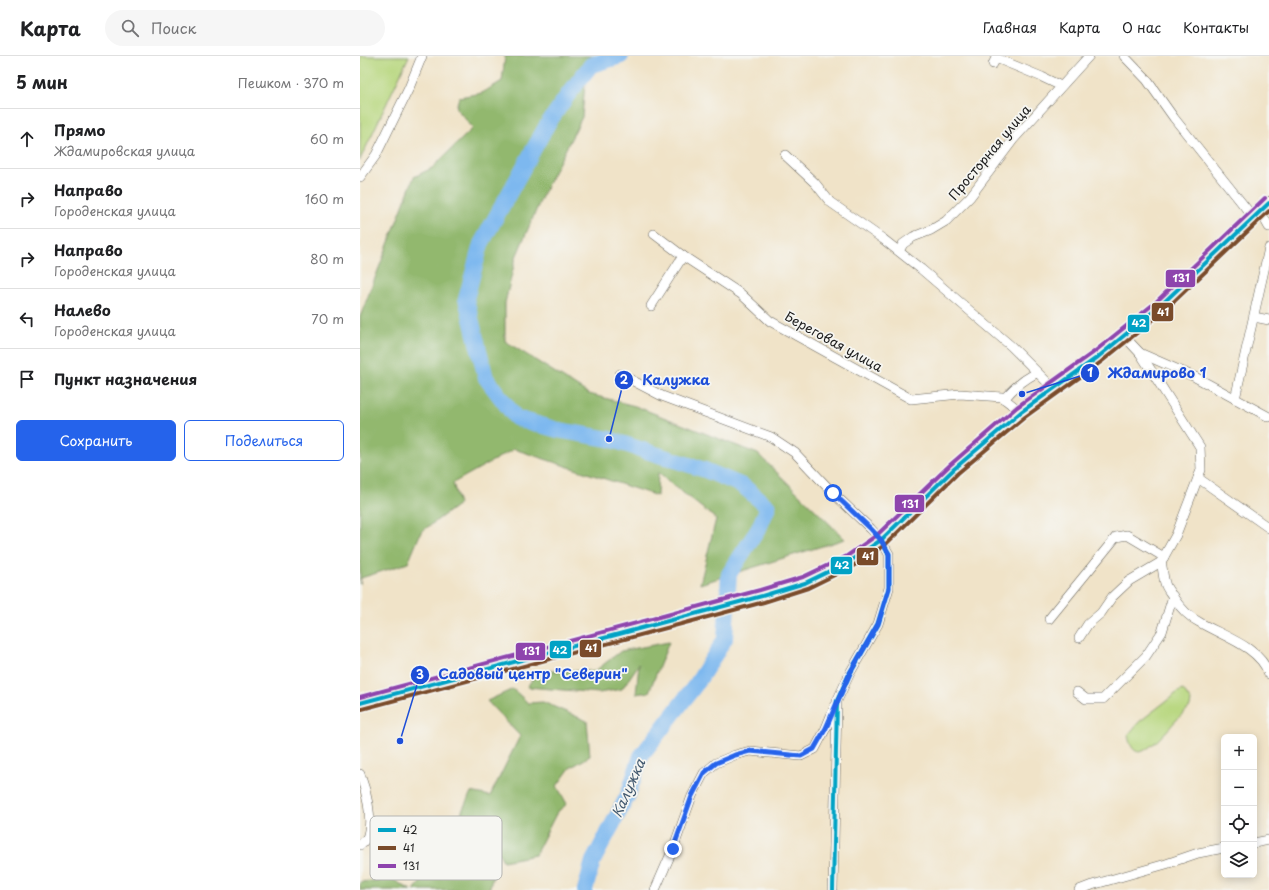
<!DOCTYPE html>
<html lang="ru">
<meta charset="utf-8">
<style>
body{margin:0;font-family:"Playpen Sans",sans-serif;background:#f6f6f6;color:#202124}
.controls{position:absolute;right:12px;bottom:12px;display:grid;overflow:hidden;border-radius:6px;box-shadow:0 2px 10px #0003}
.controls button{width:36px;height:36px;display:grid;place-items:center;padding:0;border:0;border-bottom:1px solid #e0e0e0;background:#fff;color:#202124;font:20px sans-serif}
.stop{position:absolute;width:12px;height:12px;margin:-9px;border:3px solid #2563eb;border-radius:50%;background:#fff}
.stop.end{background:#2563eb;border-color:#fff;box-shadow:0 1px 4px #0008}
.list{margin:0;padding:0;list-style:none}
h2{display:flex;justify-content:space-between;align-items:center;height:52px;margin:0;padding:0 16px;font-size:17px}
h2 small{font-size:13px;font-weight:400;color:#757577}
.list li{display:grid;grid-template-columns:26px 1fr auto;gap:12px;align-items:center;box-sizing:border-box;height:60px;padding:0 16px;border-top:1px solid #e0e0e0}
.list b{display:block;font-size:15px;white-space:nowrap}
.list p{margin:0;font-size:13px;white-space:nowrap;color:#757577}
.list em{font-size:13px;font-style:normal;color:#757577}
.actions{display:flex;gap:8px;padding:12px 16px}
.actions a{flex:1;padding:9px 0;border:1px solid #2563eb;border-radius:6px;text-align:center;font-size:14px;color:#2563eb}
.actions .main{background:#2563eb;color:#fff}
.icon{flex:none;width:22px;height:22px;fill:none;stroke:currentColor;stroke-width:2;stroke-linecap:round;stroke-linejoin:round}
.map{position:relative;flex:none;width:909px;height:834px;overflow:hidden}
header{display:flex;align-items:center;gap:24px;box-sizing:border-box;height:56px;padding:0 20px;background:#fff;border-bottom:1px solid #e0e0e0}
header strong{font-size:19px}
nav{display:flex;gap:22px;margin-inline-start:auto;font-size:14px}
.search{width:280px;height:36px;background:#f6f6f6;display:flex;align-items:center;gap:10px;box-sizing:border-box;padding:0 14px;border-radius:22px;color:#757577;font-size:15px}
main{display:flex}
aside{flex:1;background:#fff}
.map>svg:first-child{display:block}
.green{fill:#b8d77f;stroke:#6a7a4e}
.forest{fill:#92b86e;stroke:#576a45}
.lines{fill:none;stroke-linecap:round;stroke-linejoin:round}
.stream{stroke:#7db8ef;stroke-width:2.5}
.river{stroke:#7db8ef;stroke-width:16}
.minor-casing{stroke:#666258;stroke-width:10}
.major-casing{stroke:#666258;stroke-width:14}
.minor{stroke:#fff;stroke-width:9}
.major{stroke:#fff;stroke-width:12}
.bus-1-casing{stroke:#f6f6f2;stroke-width:7}
.bus-2-casing{stroke:#f6f6f2;stroke-width:7}
.bus-3-casing{stroke:#f6f6f2;stroke-width:7}
.bus-1{stroke:#01a2c5;stroke-width:4}
.bus-2{stroke:#7a4b2a;stroke-width:4}
.bus-3{stroke:#8e44ad;stroke-width:4}
.route{stroke:#2563eb;stroke-width:5}
.labels{text-anchor:middle;dominant-baseline:central;stroke-width:3.5;stroke-linejoin:round;paint-order:stroke}
.street-label{font-size:13px;fill:#1c1c1c;stroke:#f6f6f2}
.water-label{font-size:14px;font-style:italic;fill:#435a70;stroke:#f6f6f2}
.key{fill:#f6f6f2;stroke:#b5b5b2;stroke-width:1}
.key-label{font-size:11px;fill:#1c1c1c}
.leader{fill:none;stroke:#1d4ed8;stroke-width:1.5}
.callout-dot{fill:#1d4ed8;stroke:#f6f6f2;stroke-width:1.5}
.mark-label{font-size:12px;text-anchor:middle;font-weight:bold;fill:#fff}
.callout-label{font-size:14px;text-anchor:middle;font-weight:bold;fill:#1d4ed8;stroke:#f6f6f2;stroke-width:3.5;stroke-linejoin:round;paint-order:stroke}
.line-badge{stroke:#f6f6f2;stroke-width:1.5}
.badge-label{font-size:11px;text-anchor:middle;font-weight:bold;fill:#fff}
</style>
<header>
<strong>Карта</strong>
<div class="search"><svg class="icon" aria-label="search" viewBox="0 0 24 24"><circle cx="10" cy="10" r="6"/><path d="M15 15l6 6"/></svg>Поиск</div>
<nav><a>Главная</a><a>Карта</a><a>О нас</a><a>Контакты</a></nav>
</header>
<main>
<aside>
<h2>5 мин<small>Пешком · 370 m</small></h2>
<ul class="list">
<li><svg class="icon" aria-label="ahead" viewBox="0 0 24 24"><path d="M12 20V5M6 11l6-6 6 6"/></svg><div><b>Прямо</b><p>Ждамировская улица</p></div><em>60 m</em></li>
<li><svg class="icon" aria-label="right" viewBox="0 0 24 24"><path d="M7 20v-9h11M14 6l5 5-5 5"/></svg><div><b>Направо</b><p>Городенская улица</p></div><em>160 m</em></li>
<li><svg class="icon" aria-label="right" viewBox="0 0 24 24"><path d="M7 20v-9h11M14 6l5 5-5 5"/></svg><div><b>Направо</b><p>Городенская улица</p></div><em>80 m</em></li>
<li><svg class="icon" aria-label="left" viewBox="0 0 24 24"><path d="M17 20v-9H6M10 6l-5 5 5 5"/></svg><div><b>Налево</b><p>Городенская улица</p></div><em>70 m</em></li>
<li><svg class="icon" aria-label="arrive" viewBox="0 0 24 24"><path d="M6 21V4h12l-3 4 3 4H6"/></svg><div><b>Пункт назначения</b></div></li>
</ul>
<div class="actions"><a class="main">Сохранить</a><a>Поделиться</a></div>
</aside>
<div class="map">
<svg width="909" height="834" viewBox="0 0 909 834">
<rect width="100%" height="100%" fill="#f6f6f2"/>
<filter id="ink" filterUnits="userSpaceOnUse"><feTurbulence type="fractalNoise" baseFrequency=".025" numOctaves="2"/><feDisplacementMap in="SourceGraphic" scale="8" xChannelSelector="R" yChannelSelector="G"/><feConvolveMatrix kernelMatrix="1 2 1 2 8 2 1 2 1" color-interpolation-filters="sRGB"/></filter>
<filter id="wash" filterUnits="userSpaceOnUse"><feTurbulence type="fractalNoise" baseFrequency=".012" numOctaves="4" result="noise"/><feDisplacementMap in="SourceGraphic" scale="16" xChannelSelector="R" yChannelSelector="G"/><feGaussianBlur stdDeviation="0.9" result="paint"/><feColorMatrix in="noise" values="0 0 0 0 0 0 0 0 0 0 0 0 0 0 0 0 0 1.4 0 .05"/><feComposite in="paint" operator="in"/></filter>
<g filter="url(#wash)">
<rect width="100%" height="100%" fill="#f0e3c8"/>
<g class="green">
<path d="M0 0H49L0 104Z"/>
<path d="M823 634 831 645 830 651C815 663 801 685 785 694 774 701 769 687 768 679L779 666 818 636Z"/>
</g>
<g class="forest">
<path d="M145 0H241L227 5 222 61 184 136 156 201 145 247V285L229 338 275 350 398 398 485 483 340 528 356 463 298 417 297 440 154 393 93 427 99 448 61 476 48 507 1 522 0 528V261L54 121 72 112 113 72 96 52 99 41 122 37 142 25Z"/>
<path d="M309 586 289 636 276 638 279 608 262 633 239 637 167 631 178 615H235L261 595Z"/>
<path d="M153 633 168 647 183 646 227 665 230 700 210 712 197 730 207 748 197 756 175 799 143 805 133 785 113 804 133 820 129 834H54L77 806 100 773 102 755 111 736 130 740 160 680 127 645Z"/>
<path d="M32 823 51 834H0V826Z"/>
</g>
<g class="lines">
<path class="stream" d="M106 833V834"/>
<path class="river" d="M225 834 233 805 268 739 281 700 337 627 365 583 369 518 399 472 408 451 383 430 345 414 249 383 198 374 156 362 126 322 106 243 121 188 187 69 207 40 231 9 261 0"/>
</g>
</g>
<g filter="url(#ink)">
<g class="lines">
<defs>
<g id="minor">
<path d="M764 0 787 24 814 62 893 161"/>
<path d="M633 8 636 2 682 21 701 30"/>
<path d="M425 99 455 127 470 146 523 183 561 213 651 290 693 332"/>
<path d="M0 121 16 99 49 32 62 0"/>
<path d="M900 155 909 171"/>
<path d="M294 178 323 200 381 238 410 265 551 343 600 338 642 341 661 356"/>
<path d="M539 195 543 188 553 181 571 174 586 165 610 141 653 84 729 0"/>
<path d="M291 250 323 200"/>
<path d="M894 261 909 264"/>
<path d="M764 280 780 297 835 321 909 361"/>
<path d="M780 297 840 391 841 414 816 479 801 506"/>
<path d="M260 318 302 340 411 381 435 397 473 437 511 473 521 484 529 498V532L518 568 490 617 477 645 473 834"/>
<path d="M644 343C654 331 663 324 676 317"/>
<path d="M875 343 909 192"/>
<path d="M838 422 909 472"/>
<path d="M801 506C803 513 803 521 805 527 806 532 810 536 813 541 819 550 829 561 839 566 862 580 899 590 909 618"/>
<path d="M689 563 756 481 767 479 804 501"/>
<path d="M719 582 728 568 741 557 752 541 769 525 801 506"/>
<path d="M717 636 726 643H743L786 600 802 576 813 540"/>
<path d="M0 718C6 734 13 762 8 779 7 783 3 786 0 789"/>
<path d="M894 787 909 784"/>
<path d="M295 834 313 793 332 740 344 717 356 707 375 699 390 695 441 700 455 693 466 672 475 650"/>
<path d="M719 834 732 829 806 808 838 797 864 792"/>
</g>
<path id="major" d="M0 647 402 540 445 527 490 505 521 484 594 413 661 356 738 301 800 250 893 161 909 147"/>
</defs>
<use href="#minor" class="minor-casing"/>
<use href="#major" class="major-casing"/>
<use href="#minor" class="minor"/>
<use href="#major" class="major"/>
<defs>
<g id="bus-1">
<path d="M0 647 402 540 445 527 490 505 521 484 594 413 661 356 738 301 800 250 909 147"/>
<path d="M473 834 477 645 490 617 518 568 529 532V498L521 484"/>
</g>
<path id="bus-2" d="M2 653 404 546 448 532 493 510 525 489 598 417 665 361 741 306 804 255 909 155"/>
<path id="bus-3" d="M0 641 400 534 443 521 487 500 517 479 590 409 657 351 734 296 796 246 905 142"/>
</defs>
<use href="#bus-1" class="bus-1-casing"/>
<use href="#bus-2" class="bus-2-casing"/>
<use href="#bus-3" class="bus-3-casing"/>
<use href="#bus-1" class="bus-1"/>
<use href="#bus-2" class="bus-2"/>
<use href="#bus-3" class="bus-3"/>
</g>
</g>
<g class="lines" filter="url(#ink)">
<path class="route" d="M313 793 332 740 344 717 356 707 375 699 390 695 441 700 454 693 466 672 490 617 518 568 529 532V498L521 484 511 473 473 437"/>
</g>
<g class="labels">
<g class="street-label">
<text transform="translate(629 96) rotate(-50)">Просторная улица</text>
<text transform="translate(474 285) rotate(29)">Береговая улица</text>
</g>
<g class="water-label">
<text transform="translate(268 732) rotate(-66)">Калужка</text>
</g>
</g>
<rect x="10" y="760" width="132" height="64" rx="6" class="key"/>
<rect x="18" y="772" width="18" height="4" fill="#01a2c5"/>
<rect x="18" y="790" width="18" height="4" fill="#7a4b2a"/>
<rect x="18" y="808" width="18" height="4" fill="#8e44ad"/>
<g class="key-label">
<text x="43" y="778">42</text>
<text x="43" y="796">41</text>
<text x="43" y="814">131</text>
</g>
<path class="leader" d="M662 338L730 317M249 383L264 324M40 685L60 619"/>
<g class="callout-dot">
<circle cx="662" cy="338" r="4"/>
<circle cx="249" cy="383" r="4"/>
<circle cx="40" cy="685" r="4"/>
<circle cx="730" cy="317" r="10"/>
<circle cx="264" cy="324" r="10"/>
<circle cx="60" cy="619" r="10"/>
</g>
<g class="mark-label">
<text x="730" y="321">1</text>
<text x="264" y="328">2</text>
<text x="60" y="623">3</text>
</g>
<g class="callout-label">
<text x="797" y="322">Ждамирово 1</text>
<text x="316" y="329">Калужка</text>
<text x="173" y="623">Садовый центр "Северин"</text>
</g>
<g class="line-badge">
<rect x="805" y="213" width="31" height="19" rx="4" fill="#8e44ad"/>
<rect x="791" y="246" width="23" height="20" rx="4" fill="#7a4b2a"/>
<rect x="767" y="258" width="23" height="19" rx="4" fill="#01a2c5"/>
<rect x="534" y="438" width="31" height="19" rx="4" fill="#8e44ad"/>
<rect x="496" y="491" width="23" height="19" rx="4" fill="#7a4b2a"/>
<rect x="470" y="500" width="23" height="19" rx="4" fill="#01a2c5"/>
<rect x="219" y="583" width="23" height="19" rx="4" fill="#7a4b2a"/>
<rect x="189" y="584" width="23" height="19" rx="4" fill="#01a2c5"/>
<rect x="155" y="586" width="31" height="19" rx="4" fill="#8e44ad"/>
</g>
<g class="badge-label">
<text x="821" y="226">131</text>
<text x="803" y="260">41</text>
<text x="779" y="271">42</text>
<text x="550" y="452">131</text>
<text x="508" y="504">41</text>
<text x="482" y="513">42</text>
<text x="231" y="596">41</text>
<text x="200" y="598">42</text>
<text x="171" y="599">131</text>
</g>
</svg>
<div class="controls">
<button>+</button>
<button>−</button>
<button><svg class="icon" aria-label="locate" viewBox="0 0 24 24"><circle cx="12" cy="12" r="6"/><path d="M12 2v4M12 18v4M2 12h4M18 12h4"/></svg></button>
<button><svg class="icon" aria-label="layers" viewBox="0 0 24 24"><path d="M12 4l9 5-9 5-9-5zM3 14l9 5 9-5"/></svg></button>
</div>
<div class="stop" style="left:473px;top:437px"></div>
<div class="stop end" style="left:313px;top:793px"></div>
</div>
</main>
